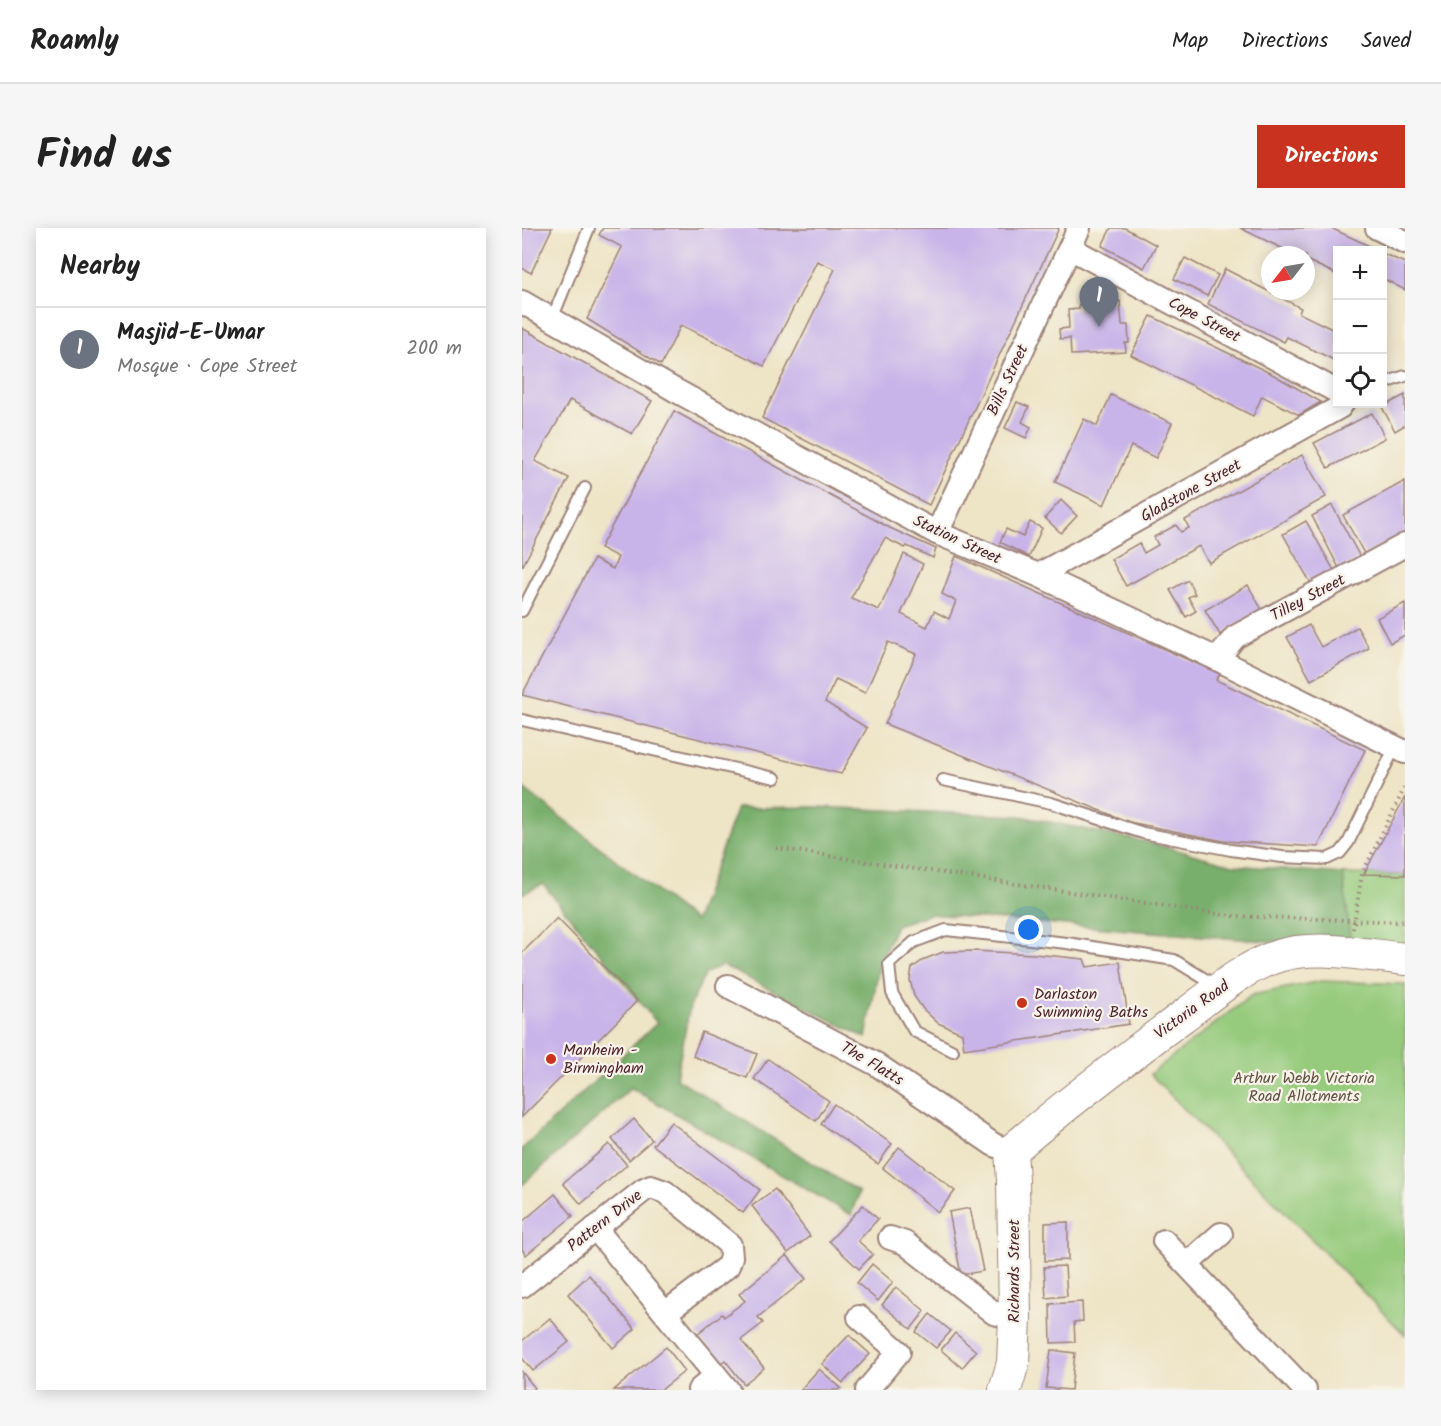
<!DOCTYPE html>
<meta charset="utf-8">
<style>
body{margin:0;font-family:Kalam,sans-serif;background:#f6f6f6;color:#222}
.controls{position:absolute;right:18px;top:18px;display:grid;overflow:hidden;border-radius:0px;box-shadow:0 3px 15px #0003}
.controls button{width:54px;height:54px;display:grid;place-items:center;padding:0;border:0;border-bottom:2px solid #e0e0e0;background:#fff;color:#222;font:30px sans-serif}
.compass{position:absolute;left:739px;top:18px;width:54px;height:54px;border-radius:50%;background:#fff;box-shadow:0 3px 15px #0003;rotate:239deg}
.you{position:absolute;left:507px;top:702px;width:21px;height:21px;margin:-15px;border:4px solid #fff;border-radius:50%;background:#1a73e8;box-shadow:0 0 0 9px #1a73e833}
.badge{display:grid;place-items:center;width:39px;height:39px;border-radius:50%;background:#c8321e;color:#fff;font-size:20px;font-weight:700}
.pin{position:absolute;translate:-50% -50px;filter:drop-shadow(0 2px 3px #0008)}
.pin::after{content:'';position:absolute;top:32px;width:21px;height:18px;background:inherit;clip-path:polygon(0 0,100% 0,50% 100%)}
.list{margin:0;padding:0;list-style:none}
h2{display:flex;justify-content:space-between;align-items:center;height:78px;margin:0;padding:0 24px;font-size:26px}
h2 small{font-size:20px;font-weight:400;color:#767676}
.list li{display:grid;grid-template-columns:39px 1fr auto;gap:18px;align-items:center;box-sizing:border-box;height:84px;padding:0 24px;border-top:2px solid #e0e0e0}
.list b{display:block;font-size:22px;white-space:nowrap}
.list p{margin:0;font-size:20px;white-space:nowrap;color:#767676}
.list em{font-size:20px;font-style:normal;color:#767676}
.icon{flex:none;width:33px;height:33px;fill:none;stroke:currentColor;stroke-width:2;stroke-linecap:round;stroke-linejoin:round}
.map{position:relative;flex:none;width:883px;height:1162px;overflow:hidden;border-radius:0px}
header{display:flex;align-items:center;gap:36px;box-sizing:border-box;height:84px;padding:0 30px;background:#fff;border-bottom:2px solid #e0e0e0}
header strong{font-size:28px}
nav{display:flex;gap:33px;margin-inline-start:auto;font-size:21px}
.intro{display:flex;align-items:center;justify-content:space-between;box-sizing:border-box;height:144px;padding:0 36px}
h1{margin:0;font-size:42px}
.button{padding:15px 27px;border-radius:0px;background:#c8321e;color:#fff;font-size:21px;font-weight:700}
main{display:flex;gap:36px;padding:0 36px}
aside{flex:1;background:#fff;border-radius:0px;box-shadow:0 3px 15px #0003}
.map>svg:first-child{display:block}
.green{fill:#96cb7d;stroke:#707554;stroke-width:1.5}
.forest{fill:#78af6c;stroke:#61674c;stroke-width:1.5}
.building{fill:#c9b4e9}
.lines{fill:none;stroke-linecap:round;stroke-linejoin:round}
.lane-casing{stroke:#9c8278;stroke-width:14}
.street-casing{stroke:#9c8278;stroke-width:26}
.secondary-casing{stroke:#9c8278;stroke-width:34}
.path{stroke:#9c8278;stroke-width:4;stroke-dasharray:1.5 4.5;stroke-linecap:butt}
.lane{stroke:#fff;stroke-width:10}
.street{stroke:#fff;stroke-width:22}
.secondary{stroke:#fff;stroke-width:32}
.poi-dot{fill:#c8321e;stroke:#f7f3e8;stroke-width:2}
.labels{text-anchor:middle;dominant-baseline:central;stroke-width:4.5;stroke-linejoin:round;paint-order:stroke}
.street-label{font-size:16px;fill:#4a1f2b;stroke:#f7f3e8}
.poi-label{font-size:16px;fill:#4a1f2b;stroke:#f7f3e8;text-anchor:start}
.park-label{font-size:16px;fill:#615344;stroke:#f7f3e8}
</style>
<header>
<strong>Roamly</strong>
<nav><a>Map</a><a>Directions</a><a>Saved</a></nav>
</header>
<div class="intro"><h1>Find us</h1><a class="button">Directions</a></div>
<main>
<aside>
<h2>Nearby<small></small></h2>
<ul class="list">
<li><span class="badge" style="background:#6b7280">1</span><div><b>Masjid-E-Umar</b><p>Mosque · Cope Street</p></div><em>200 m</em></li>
</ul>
</aside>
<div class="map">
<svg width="883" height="1162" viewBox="0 0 883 1162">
<rect width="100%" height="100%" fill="#f7f3e8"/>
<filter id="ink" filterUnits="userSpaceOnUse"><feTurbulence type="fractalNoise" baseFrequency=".0167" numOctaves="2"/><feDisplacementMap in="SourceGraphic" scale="12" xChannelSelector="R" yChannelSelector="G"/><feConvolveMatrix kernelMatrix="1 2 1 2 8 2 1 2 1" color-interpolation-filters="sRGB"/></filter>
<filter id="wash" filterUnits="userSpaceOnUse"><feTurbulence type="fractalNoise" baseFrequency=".008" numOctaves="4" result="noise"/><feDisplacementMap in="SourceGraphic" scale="24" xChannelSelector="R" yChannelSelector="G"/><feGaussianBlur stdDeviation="1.35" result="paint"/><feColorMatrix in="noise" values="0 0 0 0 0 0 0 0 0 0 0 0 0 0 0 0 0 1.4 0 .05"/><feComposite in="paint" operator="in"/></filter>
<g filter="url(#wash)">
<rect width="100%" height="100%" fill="#eee4c6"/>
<g class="green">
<path d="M821 646 883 647V725L829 720Z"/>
<path d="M799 753 883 756V1107L628 846 730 767Z"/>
</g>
<path class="forest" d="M0 559 173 693 215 580 293 579 498 588 625 614 711 637 821 646 829 720 408 686 374 697 357 738 344 810 200 737 183 746 168 778 154 850 337 964 329 987 109 860 0 957V921L135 795 21 656 0 666Z"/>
<g id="blocks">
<g class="building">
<path d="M0 0H30L9 45 0 40Z"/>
<path d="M81 0H537L407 277 240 190 313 41 295 33 242 138 159 97 139 137 65 91 100 19 77 7Z"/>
<path d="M589 0H603L634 17 622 40 580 18Z"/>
<path d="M718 0H809L856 22H816V47L784 32V27H774Z"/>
<path d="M860 25 883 35V62L860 50Z"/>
<path d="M663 30 696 47 685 68 652 51Z"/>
<path d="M703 41 779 80 777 85 816 104V134L765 109 762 114 686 76Z"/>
<path d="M578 70 580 74 598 73 600 97H606L607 115H603L604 124 549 127 548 110 538 111 537 101 547 100 546 82 557 81V76L575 75V72Z"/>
<path d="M629 88 752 147 799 174 777 187 740 168 731 188 609 127Z"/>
<path d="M0 100 130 173 110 206 48 172 13 233 47 250 0 339Z"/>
<path d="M589 167 650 195 634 230 609 218 582 277 533 254 562 191 575 198Z"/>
<path d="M883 167V197L873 203 860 179Z"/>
<path d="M495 174 507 179 500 194 509 199 504 210 483 200Z"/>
<path d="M152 183 368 300 414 321 411 330 385 318 383 320 363 310 329 370 357 382 382 326 401 336 379 386 405 399 412 383 427 391 434 373 420 366 434 328 698 446 694 452 843 522 796 619 702 613 607 594 363 496 394 426 366 414 343 465 314 451 303 474 345 500 319 546 0 467 72 331 91 341 96 329 78 320Z"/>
<path d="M850 185 863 210 806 240 792 215Z"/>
<path d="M780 227 804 269 687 335 677 318 604 358 589 331 617 315 622 325 636 317 632 309 654 297 659 304 667 300 663 292Z"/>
<path d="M883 253V304L843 327 821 287Z"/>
<path d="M539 272 555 288 539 305 523 290Z"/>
<path d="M810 277 839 331 818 342 790 288Z"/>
<path d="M784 293 814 346 791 359 761 306Z"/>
<path d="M508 294 520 300 507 329 478 314 484 301 501 309Z"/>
<path d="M666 352 673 366 666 369 674 383 664 389 648 362Z"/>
<path d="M726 357 740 382 698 407 683 382Z"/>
<path d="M883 375V407L868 415 855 390Z"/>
<path d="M787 397 799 419 835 399 847 420 789 452 765 409Z"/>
<path d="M883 569V647L842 646Z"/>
<path d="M35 690 115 773 0 889V725Z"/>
<path d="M451 723 512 726 562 731 565 739 598 734 607 796 442 821 440 805 416 795 401 781 392 768 388 752 390 740 403 731 421 724Z"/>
<path d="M180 804 235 826 225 850 171 828Z"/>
<path d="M246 831 307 873 294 893 232 851Z"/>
<path d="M312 876 370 916 356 936 299 896Z"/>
<path d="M112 891 130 912 107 932 90 911Z"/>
<path d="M149 894 238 962 221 985 131 917Z"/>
<path d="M87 916 105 937 59 976 41 955Z"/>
<path d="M377 919 433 963 416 984 361 940Z"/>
<path d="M253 961 288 1008 266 1025 230 978Z"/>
<path d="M33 966 51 988 4 1027 0 1021V994Z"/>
<path d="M341 977 356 991 336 1013 351 1026 337 1041 307 1013Z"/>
<path d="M448 980 461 1043 439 1047 427 984Z"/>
<path d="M546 994V1032L523 1033V995Z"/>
<path d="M265 1027 284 1051 236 1089 241 1095 219 1112 242 1140 222 1156 203 1132 199 1135 175 1106 200 1086 202 1089 223 1073 217 1066Z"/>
<path d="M350 1036 371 1054 356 1073 335 1055Z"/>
<path d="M543 1038 545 1068 524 1070 522 1039Z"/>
<path d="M67 1047 113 1101 91 1120 46 1066Z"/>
<path d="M374 1059 403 1083 389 1101 360 1077Z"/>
<path d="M560 1074 561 1093 552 1094 553 1114 529 1115 528 1076Z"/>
<path d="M408 1086 429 1103 414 1120 394 1104Z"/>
<path d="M28 1090 47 1114 11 1143 0 1130V1113Z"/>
<path d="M433 1105 454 1123 440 1140 419 1122Z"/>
<path d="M327 1107 348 1126 321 1155 300 1136Z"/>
<path d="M144 1119 163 1143 139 1162H92Z"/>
<path d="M529 1122 553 1125 549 1162 524 1160Z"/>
<path d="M297 1141 319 1160 316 1162H278Z"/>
<path d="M0 1144 13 1160 11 1162H0Z"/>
</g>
</g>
</g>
<g filter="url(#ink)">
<use href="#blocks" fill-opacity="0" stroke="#9c8278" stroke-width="1.5"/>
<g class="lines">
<defs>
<g id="lane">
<path d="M30 91 67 0"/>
<path d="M860 156 883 148"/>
<path d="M0 383 63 260"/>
<path d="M0 492 253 550"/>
<path d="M421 552 529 575 621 605 709 622 760 629 805 631 818 625 826 615 873 519"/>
<path d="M431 823 392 803 370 765 367 736 392 714 424 702 545 715 652 732 696 759"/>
</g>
<g id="street">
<path d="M855 0 883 14"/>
<path d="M548 20 816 164"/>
<path d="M0 74 151 161 415 305 516 347 695 431 883 524"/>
<path d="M415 305 557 0"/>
<path d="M516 347 818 179 820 176"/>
<path d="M695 431 713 409 883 317"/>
<path d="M206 758 354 836 472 917 489 923"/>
<path d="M73 1000 206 1162"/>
<path d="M368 1010 383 1015 472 1085 493 1090"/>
<path d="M642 1013 783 1162"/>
<path d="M665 1036 699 1006"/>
<path d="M0 1058 122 962 129 959 143 964 208 1017 209 1029 206 1038 143 1085"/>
<path d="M337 1089 377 1124 345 1162"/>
<path d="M177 1162 193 1148"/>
</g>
<path id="secondary" d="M483 1162 491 1135 493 1090 491 952 489 923C544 876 602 832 660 789 690 767 721 739 756 728 796 716 843 727 883 731"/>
</defs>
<use href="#lane" class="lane-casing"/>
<use href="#street" class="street-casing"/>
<use href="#secondary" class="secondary-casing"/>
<g class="path">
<path d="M254 620 709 688 883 694"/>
<path d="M831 701 840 646 883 559"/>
</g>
<use href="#lane" class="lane"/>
<use href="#street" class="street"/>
<use href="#secondary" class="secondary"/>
</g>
</g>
<g class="poi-dot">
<circle cx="500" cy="775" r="6"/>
<circle cx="29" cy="831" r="6"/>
</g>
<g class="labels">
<g class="street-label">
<text transform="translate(682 92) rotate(28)">Cope Street</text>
<text transform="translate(486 152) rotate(-65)">Bills Street</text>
<text transform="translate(669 263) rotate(-29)">Gladstone Street</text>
<text transform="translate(435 312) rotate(25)">Station Street</text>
<text transform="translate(786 370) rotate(-28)">Tilley Street</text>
<text transform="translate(670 782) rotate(-36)">Victoria Road</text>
<text transform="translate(350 836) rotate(31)">The Flatts</text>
<text transform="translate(83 993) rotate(-38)">Pattern Drive</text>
<text transform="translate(492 1043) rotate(-90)">Richards Street</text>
</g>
<g class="poi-label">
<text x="512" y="766">Darlaston<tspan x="512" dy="18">Swimming Baths</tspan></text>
<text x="41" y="822">Manheim -<tspan x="41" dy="18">Birmingham</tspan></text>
</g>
<g class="park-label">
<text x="782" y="850">Arthur Webb Victoria<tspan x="782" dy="18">Road Allotments</tspan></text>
</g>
</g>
</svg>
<div class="controls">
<button>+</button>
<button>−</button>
<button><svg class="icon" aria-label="locate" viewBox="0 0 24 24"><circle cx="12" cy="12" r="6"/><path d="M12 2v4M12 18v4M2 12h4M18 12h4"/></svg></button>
</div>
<svg class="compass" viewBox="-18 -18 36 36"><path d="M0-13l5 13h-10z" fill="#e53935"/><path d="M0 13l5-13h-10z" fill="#767676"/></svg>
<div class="you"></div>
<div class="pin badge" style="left:577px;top:99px;background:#6b7280">1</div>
</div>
</main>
